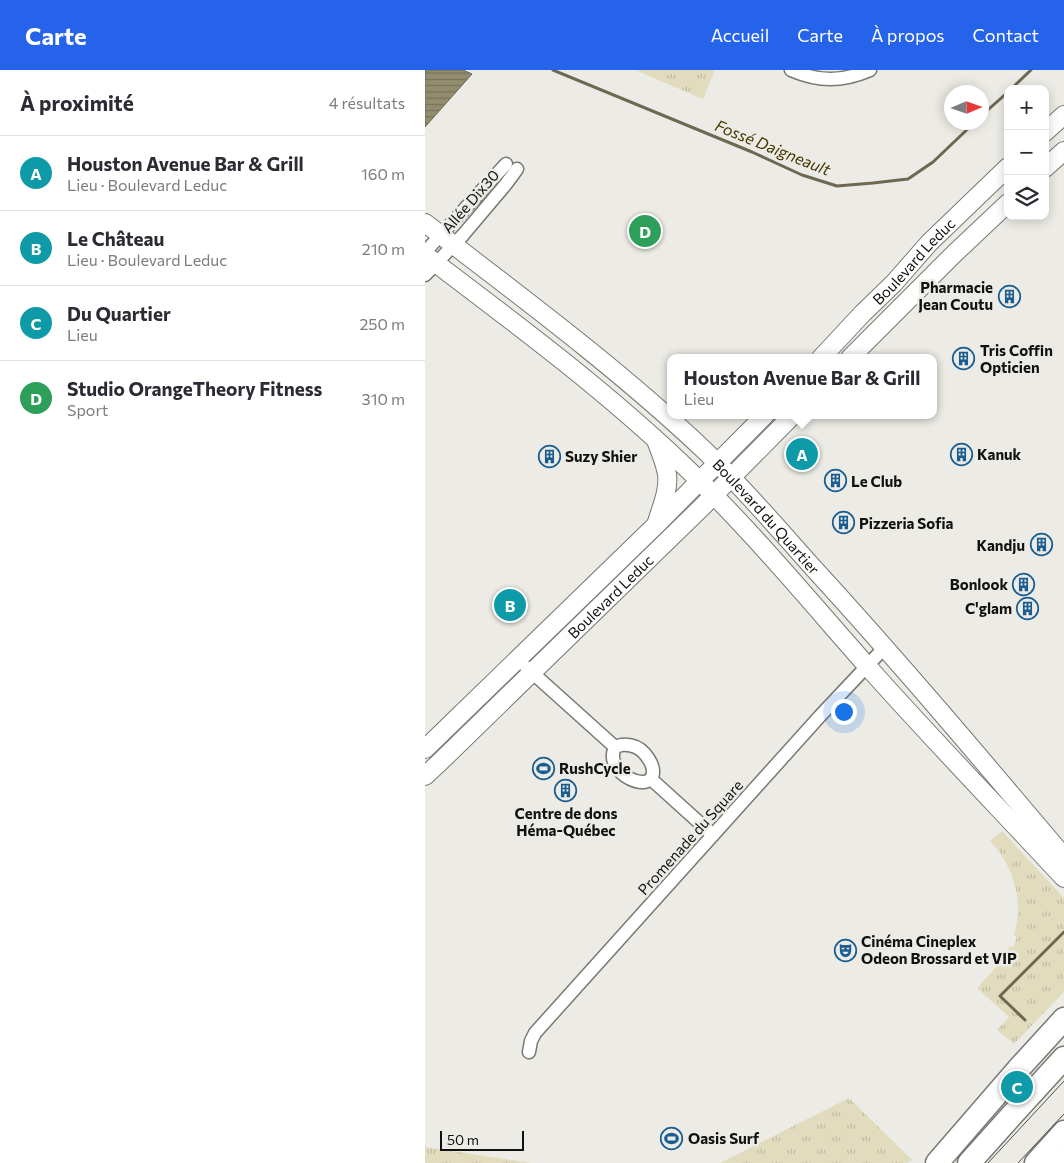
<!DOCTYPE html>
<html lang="fr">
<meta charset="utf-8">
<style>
body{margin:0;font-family:Commissioner,sans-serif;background:#f2f2f3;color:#2b2b33}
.controls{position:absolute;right:15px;top:15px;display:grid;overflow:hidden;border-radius:10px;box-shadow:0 2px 12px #0003}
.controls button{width:45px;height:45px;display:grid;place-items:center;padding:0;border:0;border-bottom:1px solid #e1e1e2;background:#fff;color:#2b2b33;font:25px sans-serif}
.compass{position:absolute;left:519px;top:15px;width:45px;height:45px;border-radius:50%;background:#fff;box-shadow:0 2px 12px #0003;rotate:88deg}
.scale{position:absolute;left:15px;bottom:12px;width:84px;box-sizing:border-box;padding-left:5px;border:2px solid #11110f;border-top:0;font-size:14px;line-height:18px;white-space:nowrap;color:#11110f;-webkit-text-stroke:4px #ecebe5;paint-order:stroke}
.you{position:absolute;left:418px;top:641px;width:18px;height:18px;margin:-12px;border:4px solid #fff;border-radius:50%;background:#1a73e8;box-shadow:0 0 0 8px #1a73e833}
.badge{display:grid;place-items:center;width:32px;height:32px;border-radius:50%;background:#2563eb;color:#fff;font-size:16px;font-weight:700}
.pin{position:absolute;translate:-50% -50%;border:2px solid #fff;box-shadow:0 1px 5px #0006}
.popup{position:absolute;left:242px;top:284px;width:270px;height:65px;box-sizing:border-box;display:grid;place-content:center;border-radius:10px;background:#fff;filter:drop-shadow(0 1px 4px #0005);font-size:16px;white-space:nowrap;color:#7c7c81}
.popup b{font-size:19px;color:#2b2b33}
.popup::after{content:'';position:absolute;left:50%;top:100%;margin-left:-10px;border:10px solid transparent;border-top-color:#fff}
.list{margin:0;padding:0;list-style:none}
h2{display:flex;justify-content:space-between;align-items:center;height:65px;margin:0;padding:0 20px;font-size:21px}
h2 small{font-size:16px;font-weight:400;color:#7c7c81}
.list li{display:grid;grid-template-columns:32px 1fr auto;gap:15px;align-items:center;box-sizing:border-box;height:75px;padding:0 20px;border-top:1px solid #e1e1e2}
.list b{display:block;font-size:19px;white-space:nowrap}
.list p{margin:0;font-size:16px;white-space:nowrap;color:#7c7c81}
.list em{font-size:16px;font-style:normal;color:#7c7c81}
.icon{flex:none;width:28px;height:28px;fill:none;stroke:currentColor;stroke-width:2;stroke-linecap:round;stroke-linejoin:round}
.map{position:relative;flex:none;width:639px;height:1093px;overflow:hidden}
header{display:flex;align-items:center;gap:30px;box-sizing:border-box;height:70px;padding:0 25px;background:#2563eb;color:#fff}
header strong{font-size:24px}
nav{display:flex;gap:28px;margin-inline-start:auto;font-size:18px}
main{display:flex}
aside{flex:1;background:#fff}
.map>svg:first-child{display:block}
.grass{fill:url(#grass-tufts)}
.water{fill:url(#water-rules);stroke:#6c6852}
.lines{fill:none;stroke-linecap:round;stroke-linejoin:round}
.stream{stroke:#6c6852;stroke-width:3}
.street-casing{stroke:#797873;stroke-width:15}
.secondary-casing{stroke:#797873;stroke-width:20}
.highway-casing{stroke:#797873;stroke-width:25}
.street{stroke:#fff;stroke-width:12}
.secondary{stroke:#fff;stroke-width:18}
.highway{stroke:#fff;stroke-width:22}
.tram{stroke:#4e4e4b;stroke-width:1}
.labels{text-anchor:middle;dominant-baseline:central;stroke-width:5;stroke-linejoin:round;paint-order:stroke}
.street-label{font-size:15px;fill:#11110f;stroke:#ecebe5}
.poi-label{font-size:15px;font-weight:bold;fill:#11110f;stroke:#ecebe5;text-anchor:start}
.water-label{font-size:16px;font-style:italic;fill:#433800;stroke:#ecebe5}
</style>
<header>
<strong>Carte</strong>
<nav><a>Accueil</a><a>Carte</a><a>À propos</a><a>Contact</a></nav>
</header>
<main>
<aside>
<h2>À proximité<small>4 résultats</small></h2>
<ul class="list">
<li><span class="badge" style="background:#0f9aa8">A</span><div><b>Houston Avenue Bar &amp; Grill</b><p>Lieu · Boulevard Leduc</p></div><em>160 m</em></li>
<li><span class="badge" style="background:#0f9aa8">B</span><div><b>Le Château</b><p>Lieu · Boulevard Leduc</p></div><em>210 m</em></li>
<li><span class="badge" style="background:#0f9aa8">C</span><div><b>Du Quartier</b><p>Lieu</p></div><em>250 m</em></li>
<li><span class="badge" style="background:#2e9e5b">D</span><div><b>Studio OrangeTheory Fitness</b><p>Sport</p></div><em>310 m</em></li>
</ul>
</aside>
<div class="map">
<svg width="639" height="1093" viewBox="0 0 639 1093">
<defs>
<pattern id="grass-tufts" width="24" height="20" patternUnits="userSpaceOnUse" patternTransform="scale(1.25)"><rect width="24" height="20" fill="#e2dcbe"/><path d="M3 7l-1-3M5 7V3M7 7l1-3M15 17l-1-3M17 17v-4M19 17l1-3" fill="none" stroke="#c1bca2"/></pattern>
<pattern id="water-rules" width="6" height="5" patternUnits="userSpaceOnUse" patternTransform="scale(1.25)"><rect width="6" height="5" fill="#938d6f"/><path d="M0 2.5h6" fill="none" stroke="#77725a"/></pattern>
</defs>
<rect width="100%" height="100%" fill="#ecebe5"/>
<g class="grass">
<path d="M210 0H290L278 29Z"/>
<path d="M577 761 639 828V922L589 974 572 960 584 947 552 918 575 893 585 876 588 877 592 867 589 865C599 831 589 796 565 771Z"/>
<path d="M424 1028 487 1090 482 1093H295Z"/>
<path d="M0 1077 107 1093H0Z"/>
</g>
<path class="water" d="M0 0H38L47 4 0 57Z"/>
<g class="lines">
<g class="stream">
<path d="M128 0 327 82 377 105 412 116 448 113 483 109 508 92 550 52"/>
<path d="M586 19 606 0"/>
<path d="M556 46 583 22"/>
<path d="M600 950 575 926 639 862"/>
</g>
<defs>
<g id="street">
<path d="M366 0C394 12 417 12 445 0"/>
<path d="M0 182 81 94"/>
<path d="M0 205 38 165 81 114 92 99"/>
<path d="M101 597 190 677"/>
<path d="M196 675C205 674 214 677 220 684 224 689 228 695 228 701 229 726 177 704 190 677Z"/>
<path d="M226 709 288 765"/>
<path d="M104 982 106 971 110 963 395 646 460 577"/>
</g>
<g id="secondary">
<path d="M620 62 639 45"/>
<path d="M620 98 639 81"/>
<path id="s1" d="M0 153C95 226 191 297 278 379 319 418 355 461 392 502 477 595 558 691 639 787"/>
<path d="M0 185C87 251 175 316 255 392 322 455 382 528 443 597 507 669 574 738 639 808"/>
<path id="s2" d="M396 288 437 244 469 213 504 173 583 97"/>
<path d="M425 288 530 183 583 133"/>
<path d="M232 373C236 383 240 393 242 404 244 420 237 436 232 452"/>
<path d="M0 679 232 454 340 345"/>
<path id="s3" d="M0 706 15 692 277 437 368 345"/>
</g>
<g id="highway">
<path d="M512 1093 596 996 639 949"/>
<path d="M544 1093 587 1045 639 988"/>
<path d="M611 1093 639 1062"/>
<path d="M636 1093 639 1090"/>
</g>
</defs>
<use href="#street" class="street-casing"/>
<use href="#secondary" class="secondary-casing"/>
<use href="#highway" class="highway-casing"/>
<use href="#street" class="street"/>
<use href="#secondary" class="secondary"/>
<use href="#highway" class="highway"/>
<g class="tram">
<path d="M563 1093 639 1011"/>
<path d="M593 1093 639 1044"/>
</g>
</g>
<defs>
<symbol id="building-ring" viewBox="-11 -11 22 22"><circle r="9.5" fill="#ecebe5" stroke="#1a5d92" stroke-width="1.5"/><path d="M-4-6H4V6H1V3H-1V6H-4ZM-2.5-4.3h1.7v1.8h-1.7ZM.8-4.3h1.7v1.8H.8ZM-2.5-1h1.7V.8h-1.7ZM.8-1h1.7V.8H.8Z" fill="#1a5d92"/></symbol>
<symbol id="stadium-ring" viewBox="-11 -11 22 22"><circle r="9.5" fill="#ecebe5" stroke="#1a5d92" stroke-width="1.5"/><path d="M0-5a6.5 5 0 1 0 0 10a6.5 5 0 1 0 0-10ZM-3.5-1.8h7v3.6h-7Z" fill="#1a5d92"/></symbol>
<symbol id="theatre-ring" viewBox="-11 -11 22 22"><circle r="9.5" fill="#ecebe5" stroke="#1a5d92" stroke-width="1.5"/><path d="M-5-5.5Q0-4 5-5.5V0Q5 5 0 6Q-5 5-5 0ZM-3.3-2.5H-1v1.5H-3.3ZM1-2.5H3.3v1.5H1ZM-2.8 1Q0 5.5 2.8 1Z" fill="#1a5d92"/></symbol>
</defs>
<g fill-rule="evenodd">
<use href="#building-ring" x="572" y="214" width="25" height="25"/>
<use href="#building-ring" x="526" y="276" width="25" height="25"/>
<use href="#building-ring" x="524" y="372" width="25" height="25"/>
<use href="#building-ring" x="112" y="374" width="25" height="25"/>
<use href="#building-ring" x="398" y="398" width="25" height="25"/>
<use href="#building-ring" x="406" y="440" width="25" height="25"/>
<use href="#building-ring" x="604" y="462" width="25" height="25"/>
<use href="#building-ring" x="586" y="502" width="25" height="25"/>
<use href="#building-ring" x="590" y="526" width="25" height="25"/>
<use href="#stadium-ring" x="106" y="686" width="25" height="25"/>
<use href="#building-ring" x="128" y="708" width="25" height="25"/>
<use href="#theatre-ring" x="408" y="868" width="25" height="25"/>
<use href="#stadium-ring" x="234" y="1056" width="25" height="25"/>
</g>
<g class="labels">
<g class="street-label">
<text transform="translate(45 131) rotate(-49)">Allée Dix30</text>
<text stroke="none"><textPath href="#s2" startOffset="134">Boulevard Leduc</textPath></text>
<text stroke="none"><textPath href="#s1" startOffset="451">Boulevard du Quartier</textPath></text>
<text stroke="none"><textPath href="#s3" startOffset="258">Boulevard Leduc</textPath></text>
<text transform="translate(265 767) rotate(-48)">Promenade du Square</text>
</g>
<g class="poi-label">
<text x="568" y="217" text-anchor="end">Pharmacie<tspan x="568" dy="17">Jean Coutu</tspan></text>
<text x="555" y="280">Tris Coffin<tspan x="555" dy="17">Opticien</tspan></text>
<text x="552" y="384">Kanuk</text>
<text x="140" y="386">Suzy Shier</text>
<text x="426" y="411">Le Club</text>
<text x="434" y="453">Pizzeria Sofia</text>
<text x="600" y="475" text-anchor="end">Kandju</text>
<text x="583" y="514" text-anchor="end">Bonlook</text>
<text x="587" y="538" text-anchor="end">C'glam</text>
<text x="134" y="698">RushCycle</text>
<text x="141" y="743" text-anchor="middle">Centre de dons<tspan x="141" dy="17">Héma-Québec</tspan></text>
<text x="436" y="871">Cinéma Cineplex<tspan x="436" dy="17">Odeon Brossard et VIP</tspan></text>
<text x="263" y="1068">Oasis Surf</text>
</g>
<g class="water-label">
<text transform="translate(348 77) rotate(22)">Fossé Daigneault</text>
</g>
</g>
</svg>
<div class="controls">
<button>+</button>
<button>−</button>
<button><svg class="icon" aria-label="layers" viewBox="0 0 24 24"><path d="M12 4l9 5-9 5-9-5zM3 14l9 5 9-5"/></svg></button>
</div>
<svg class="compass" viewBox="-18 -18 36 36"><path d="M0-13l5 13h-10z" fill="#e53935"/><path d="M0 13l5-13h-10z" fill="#7c7c81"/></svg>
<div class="scale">50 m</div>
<div class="you"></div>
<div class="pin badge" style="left:377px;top:384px;background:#0f9aa8">A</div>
<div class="popup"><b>Houston Avenue Bar &amp; Grill</b>Lieu</div>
<div class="pin badge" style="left:85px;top:535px;background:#0f9aa8">B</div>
<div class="pin badge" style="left:592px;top:1017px;background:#0f9aa8">C</div>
<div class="pin badge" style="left:220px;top:161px;background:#2e9e5b">D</div>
</div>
</main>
